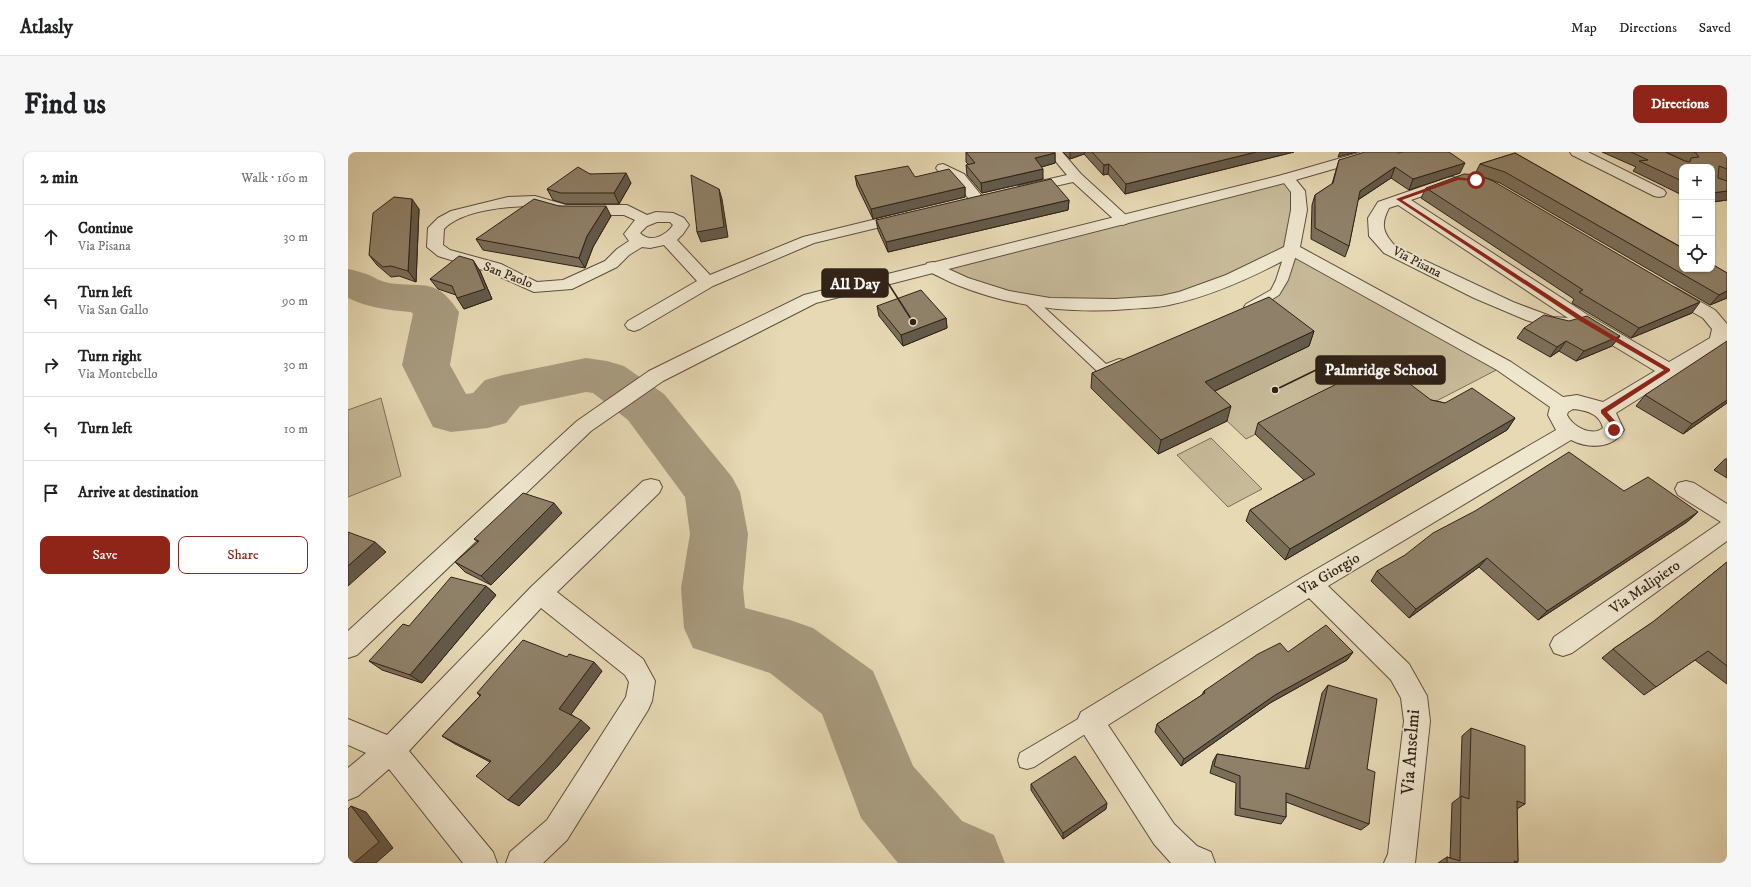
<!DOCTYPE html>
<meta charset="utf-8">
<style>
body{margin:0;font-family:"IM FELL DW Pica",serif;background:#f6f6f6;color:#202124}
.controls{position:absolute;right:12px;top:12px;display:grid;overflow:hidden;border-radius:8px;box-shadow:0 1px 3px #0004}
.controls button{width:36px;height:36px;display:grid;place-items:center;padding:0;border:0;border-bottom:1px solid #e0e0e0;background:#fff;color:#202124;font:20px sans-serif}
.stop{position:absolute;width:12px;height:12px;margin:-9px;border:3px solid #8f2418;border-radius:50%;background:#fff}
.stop.end{background:#8f2418;border-color:#fff;box-shadow:0 1px 4px #0008}
.list{margin:0;padding:0;list-style:none}
h2{display:flex;justify-content:space-between;align-items:center;height:52px;margin:0;padding:0 16px;font-size:17px}
h2 small{font-size:13px;font-weight:400;color:#757577}
.list li{display:grid;grid-template-columns:26px 1fr auto;gap:12px;align-items:center;box-sizing:border-box;height:64px;padding:0 16px;border-top:1px solid #e0e0e0}
.list b{display:block;font-size:15px;white-space:nowrap}
.list p{margin:0;font-size:13px;white-space:nowrap;color:#757577}
.list em{font-size:13px;font-style:normal;color:#757577}
.actions{display:flex;gap:8px;padding:12px 16px}
.actions a{flex:1;padding:9px 0;border:1px solid #8f2418;border-radius:8px;text-align:center;font-size:14px;color:#8f2418}
.actions .main{background:#8f2418;color:#fff}
.icon{flex:none;width:22px;height:22px;fill:none;stroke:currentColor;stroke-width:2;stroke-linecap:round;stroke-linejoin:round}
.map{position:relative;flex:none;width:1379px;height:711px;overflow:hidden;border-radius:8px}
header{display:flex;align-items:center;gap:24px;box-sizing:border-box;height:56px;padding:0 20px;background:#fff;border-bottom:1px solid #e0e0e0}
header strong{font-size:19px}
nav{display:flex;gap:22px;margin-inline-start:auto;font-size:14px}
.intro{display:flex;align-items:center;justify-content:space-between;box-sizing:border-box;height:96px;padding:0 24px}
h1{margin:0;font-size:28px}
.button{padding:10px 18px;border-radius:8px;background:#8f2418;color:#fff;font-size:14px;font-weight:700}
main{display:flex;gap:24px;padding:0 24px}
aside{flex:1;background:#fff;border-radius:8px;box-shadow:0 1px 3px #0004}
.map>svg:first-child{display:block}
.green{fill:#c7ba99;stroke:#7c6e58}
.lines{fill:none;stroke-linecap:round;stroke-linejoin:round}
.river{fill:#a89b7f;fill-rule:evenodd}
.service-casing{stroke:#5e503e;stroke-width:2}
.minor-casing{stroke:#5e503e;stroke-width:2}
.tertiary-casing{stroke:#5e503e;stroke-width:2}
.service{fill:#efe6ce;fill-rule:evenodd}
.minor{fill:#efe6ce;fill-rule:evenodd}
.tertiary{fill:#efe6ce;fill-rule:evenodd}
.wall{fill:#7b6f5a;stroke:#302217}
.shaded-wall{fill:#645a4a;stroke:#302217}
.building{fill:#8f8169;stroke:#302217}
.route{fill:#8f2418}
.labels{text-anchor:middle;dominant-baseline:central;stroke-width:3.5;stroke-linejoin:round;paint-order:stroke}
.far-street-label{font-size:13px;fill:#302217;stroke:#efe6ce}
.street-label{font-size:15px;fill:#302217;stroke:#efe6ce}
.near-street-label{font-size:18px;fill:#302217;stroke:#efe6ce}
.leader{fill:none;stroke:#302217;stroke-width:1.5}
.callout-dot{fill:#302217;stroke:#efe6ce;stroke-width:1.5}
.callout{fill:#302217;stroke:#302217;stroke-width:1.5}
.callout-label{font-size:16px;text-anchor:middle;font-weight:bold;fill:#fff}
</style>
<header>
<strong>Atlasly</strong>
<nav><a>Map</a><a>Directions</a><a>Saved</a></nav>
</header>
<div class="intro"><h1>Find us</h1><a class="button">Directions</a></div>
<main>
<aside>
<h2>2 min<small>Walk · 160 m</small></h2>
<ul class="list">
<li><svg class="icon" aria-label="ahead" viewBox="0 0 24 24"><path d="M12 20V5M6 11l6-6 6 6"/></svg><div><b>Continue</b><p>Via Pisana</p></div><em>30 m</em></li>
<li><svg class="icon" aria-label="left" viewBox="0 0 24 24"><path d="M17 20v-9H6M10 6l-5 5 5 5"/></svg><div><b>Turn left</b><p>Via San Gallo</p></div><em>90 m</em></li>
<li><svg class="icon" aria-label="right" viewBox="0 0 24 24"><path d="M7 20v-9h11M14 6l5 5-5 5"/></svg><div><b>Turn right</b><p>Via Montebello</p></div><em>30 m</em></li>
<li><svg class="icon" aria-label="left" viewBox="0 0 24 24"><path d="M17 20v-9H6M10 6l-5 5 5 5"/></svg><div><b>Turn left</b></div><em>10 m</em></li>
<li><svg class="icon" aria-label="arrive" viewBox="0 0 24 24"><path d="M6 21V4h12l-3 4 3 4H6"/></svg><div><b>Arrive at destination</b></div></li>
</ul>
<div class="actions"><a class="main">Save</a><a>Share</a></div>
</aside>
<div class="map">
<svg width="1379" height="711" viewBox="0 0 1379 711">
<rect width="100%" height="100%" fill="#e6d9b4"/>
<filter id="stains"><feTurbulence type="fractalNoise" baseFrequency=".005" numOctaves="4"/><feColorMatrix values="0 0 0 0 .2 0 0 0 0 .09 0 0 0 0 .02 0 0 0 .5 -.17"/></filter>
<radialGradient id="worn" r=".72"><stop offset=".6" stop-color="#630" stop-opacity="0"/><stop offset="1" stop-color="#630" stop-opacity=".3"/></radialGradient>
<g class="green">
<path d="M939 26 950 39 945 97 1156 214 1073 257 1027 222 898 287 854 245 961 194 917 159 928 140 944 97 821 148H681L585 115Z"/>
<path d="M33 246 53 324 0 345V258Z"/>
<path d="M863 286 914 337 880 355 829 303Z"/>
</g>
<g class="lines">
<path class="river" d="M0 117C5 118 10 119 15 121 24 123 32 130 41 131 77 136 88 125 111 160L102 213 118 242 125 241 137 228 155 223 238 206 259 209 276 214 316 242 384 325 392 340 400 382 395 436 397 456 442 468 465 476 525 519 565 614 614 669 646 683 657 711H550L513 666 474 562 422 521 345 496 336 476 333 436 342 382 337 345 280 268 245 241 238 240 172 254 158 271 140 276 103 280 85 275 54 213 65 162 63 160C39 158 22 156 0 146Z"/>
<defs>
<g id="service">
<path d="M944 94 950 97 940 128 931 143 906 158H898L896 155 898 152 923 138 928 128 938 97Z"/>
<path d="M681 144 685 145 758 212 771 207 776 208 777 211C773 218 759 223 751 221L677 151 675 148 677 145Z"/>
<path d="M742 560 748 563 751 569 748 575 686 615 679 617 672 615 670 608 672 601Z"/>
</g>
<g id="minor">
<path d="M700 0H714L733 22 780 65 783 68 780 71 775 73 770 71 725 30 676 41 671 40 669 37 671 34 719 23Z"/>
<path d="M1222 0H1240L1316 38 1318 41 1316 44 1311 45 1306 44 1224 3Z"/>
<path d="M595 12 616 22 637 48 634 51 629 53 624 51 606 28 590 19 588 16 590 13Z"/>
<path d="M939 22 944 23 957 39 959 58 952 95 1163 210 1215 245 1229 243 1255 250 1307 219 1226 170 1224 175 1218 177 1204 176 1178 168 1126 146 1036 101 1021 84 1020 66 1030 50 1099 26 1104 25 1109 26 1111 29 1109 32 1063 48 1240 163 1321 210 1362 186 1364 177 1355 166 1316 144 1313 140 1316 136 1322 135 1328 136 1367 158 1379 172V189L1376 193 1268 261 1276 278C1265 297 1241 297 1223 288L980 434 1061 512 1079 544 1082 569 1067 711H1036L1040 702 1056 569 1053 546 1043 528 961 446 760 573 826 672 849 694 863 700 867 711H823L806 692 733 578 729 569 733 560 955 425 1208 278 1200 263 1202 255 1149 218 944 104C905 125 864 144 821 153 808 156 794 156 781 157 723 162 664 155 609 133 599 129 589 123 579 119L577 115 579 111 585 110 620 126 661 139 702 146 767 147 813 144 831 140 878 123 936 95 943 58V40L932 26 934 23ZM1050 53 1220 166 1205 165 1165 150 1048 95C1035 81 1032 73 1041 56ZM1225 257C1238 258 1252 262 1255 276 1244 285 1225 275 1219 263L1220 260Z"/>
<path d="M187 44 218 53H279L299 63 308 60 325 61 336 66 341 73 335 82 329 88 362 123 455 85 557 60 562 62 565 65 562 68 466 91 365 134 292 177 286 179 280 177 277 173 280 169 349 129 316 93 302 96 294 95 281 103 269 115 224 137 186 140 141 120 90 104 79 95 80 76 90 66 103 59 160 45ZM186 54 217 63H276L287 68 276 82 281 89 269 97 257 109 215 128 189 130 153 112 102 98 95 93 96 77C114 58 161 54 186 54ZM309 70H322L325 73C319 83 302 92 292 81L299 74Z"/>
<path d="M303 327 311 329 314 335 311 341 209 440 295 507 307 529 304 549 300 558 219 688 195 711H158L162 700 199 668 278 545 281 530 277 523 193 456 61 599 145 700 149 711H115L41 617 10 644 0 648V616L18 601 0 593V567L39 583 184 434 295 329Z"/>
<path d="M1338 329 1346 331 1379 352V389L1224 501 1215 504 1206 501 1202 493 1206 485 1373 370 1330 343 1327 337 1330 331Z"/>
</g>
<path id="tertiary" d="M1014 0H1036L1034 3 944 29 468 151 315 229 243 279 9 503 0 506V479L229 269 301 219 456 143 934 23Z"/>
</defs>
<use href="#service" class="service-casing"/>
<use href="#minor" class="minor-casing"/>
<use href="#tertiary" class="tertiary-casing"/>
<use href="#service" class="service"/>
<use href="#minor" class="minor"/>
<use href="#tertiary" class="tertiary"/>
</g>
<g class="wall">
<path d="M618 0 707 1V11L693 15 695 27 634 41 619 23 618 13H621L618 10Z"/>
<path d="M715 0H946L777 42 760 22 755 23 736 2 722 7Z"/>
<path d="M1254 0H1317L1338 10 1318 0H1378L1379 1V48L1364 50V15H1334V43L1285 19 1288 15Z"/>
<path d="M1051 1 1112 21 1061 38 1043 26 1010 48 1001 94 997 105 963 87 964 53 967 43 984 32 991 8Z"/>
<path d="M1167 1 1379 121V146L1362 153 1152 31 1127 22 1132 12Z"/>
<path d="M242 22 283 31 271 52H218L205 48 199 37Z"/>
<path d="M507 24 617 35V45L525 67 509 34Z"/>
<path d="M1078 36 1344 161 1283 186 1224 151 1226 147 1073 46Z"/>
<path d="M721 48 720 58 540 100 530 78 528 68Z"/>
<path d="M211 54 263 64 245 95 237 116 135 98 128 87Z"/>
<path d="M71 57 68 130 51 124 43 125 29 113 21 103Z"/>
<path d="M132 119 144 147 116 157 108 143 90 137 82 127Z"/>
<path d="M529 154 598 166 599 176 555 194 531 164Z"/>
<path d="M1176 176 1272 184 1264 194 1228 209 1211 199 1202 205 1169 186Z"/>
<path d="M966 179 961 194 867 239 879 269 810 302 743 236 744 221Z"/>
<path d="M1297 243 1379 251 1335 282 1288 254Z"/>
<path d="M1083 248 1167 266 1159 278 937 408 898 369 902 358 956 328 907 282 910 271Z"/>
<path d="M1377 307H1379V326L1366 318Z"/>
<path d="M1276 339 1350 360 1339 370 1190 468 1131 415 1061 466 1023 429 1029 419Z"/>
<path d="M214 361 143 433 117 420 107 410 130 390 126 387Z"/>
<path d="M1379 410V532L1347 508 1296 543 1254 506 1265 497 1304 471Z"/>
<path d="M138 434 148 443 74 531 34 518 21 509 61 474Z"/>
<path d="M940 500H1005L999 508 922 551 833 614 807 580 809 572 854 543 856 539Z"/>
<path d="M254 519 223 562 242 576 208 616 171 654 142 610 107 592 94 584 132 544 129 541Z"/>
<path d="M980 533 1019 617 1021 672 1013 678 938 650V665L933 672 887 663 888 631 862 621 865 609 869 602 957 617 974 541Z"/>
<path d="M1123 576 1177 652 1169 657 1170 710 1167 711H1090L1099 705 1102 706 1104 651 1112 645 1114 584Z"/>
<path d="M683 632 758 657 715 687 683 638Z"/>
</g>
<g class="shaded-wall">
<path d="M722 0H737L736 2 722 7Z"/>
<path d="M908 0H946L777 42 778 32Z"/>
<path d="M992 0H1009L990 5Z"/>
<path d="M707 1V11L687 17V6Z"/>
<path d="M1117 11 1112 21 1061 38 1065 27Z"/>
<path d="M761 12 760 22 755 23 756 13Z"/>
<path d="M1047 15 1043 26 1008 49 1012 39Z"/>
<path d="M695 17V27L634 41 633 31Z"/>
<path d="M278 21 283 31 271 52 266 41Z"/>
<path d="M617 35V45L525 67 523 57Z"/>
<path d="M371 37 374 47 380 85 353 90 349 80Z"/>
<path d="M1379 39V48L1364 50V41Z"/>
<path d="M64 47 71 57 68 130 60 119Z"/>
<path d="M721 48 720 58 540 100 538 90Z"/>
<path d="M258 54 263 64 245 95 237 116 231 106 239 84Z"/>
<path d="M125 108 132 119 144 147 116 157 109 146Z"/>
<path d="M1379 139V146L1362 153 1371 143Z"/>
<path d="M1352 150 1344 161 1283 186 1291 176Z"/>
<path d="M598 166 599 176 555 194 553 183Z"/>
<path d="M966 179 961 194 854 245 857 230Z"/>
<path d="M1272 184 1264 194 1228 209 1236 199Z"/>
<path d="M1218 189 1211 199 1202 205 1209 195Z"/>
<path d="M1379 248V251L1335 282 1344 272Z"/>
<path d="M883 254 879 269 810 302 813 288Z"/>
<path d="M1167 266 1159 278 937 408 942 397Z"/>
<path d="M206 351 214 361 143 433 133 424Z"/>
<path d="M1350 360 1339 370 1190 468 1199 459Z"/>
<path d="M27 390 38 400 0 434V414Z"/>
<path d="M1139 406 1131 415 1061 466 1068 457Z"/>
<path d="M138 434 148 443 74 531 62 523Z"/>
<path d="M1005 500 999 508 922 551 833 614 836 607 927 543Z"/>
<path d="M246 510 254 519 221 565 211 557Z"/>
<path d="M233 568 242 576 208 616 171 654 160 648Z"/>
<path d="M759 651 758 657 715 687V681Z"/>
<path d="M3 654 18 660 45 696 28 711H6Z"/>
</g>
<g class="building">
<path d="M618 0H707V1L687 6 695 17 633 31 618 13 627 11Z"/>
<path d="M744 0H908L778 32 761 12 756 13Z"/>
<path d="M1017 0H1049L1051 1 1055 0H1101L1117 11 1065 27 1047 15 1012 39 1001 94 967 76V43L985 31 991 8Z"/>
<path d="M1283 0H1317L1337 9 1342 10 1343 6 1351 5 1348 1 1346 0H1378L1379 1V17L1371 14 1370 26 1379 29V39L1364 41V15H1334V29L1291 9 1300 8Z"/>
<path d="M1167 1 1334 96V117H1364V112L1379 121V139L1371 143 1157 20 1132 12Z"/>
<path d="M560 14 567 25 601 17 617 35 523 57 507 24Z"/>
<path d="M230 15 242 22 278 21 266 41H213L199 37Z"/>
<path d="M1116 22 1130 23 1145 29 1352 150 1291 176 1231 140 1235 138 1078 36Z"/>
<path d="M343 23 371 37 376 75 349 80Z"/>
<path d="M703 27 721 48 538 90 528 68Z"/>
<path d="M46 45 64 47 60 119 43 114 35 115 21 103 25 61Z"/>
<path d="M186 47 211 54H258L239 84 231 106 128 87Z"/>
<path d="M111 104 125 108 137 137 109 146 104 134 82 127Z"/>
<path d="M573 138 598 166 553 183 529 154Z"/>
<path d="M921 145 966 179 857 230 883 254 813 288 744 221Z"/>
<path d="M1196 163 1221 169 1239 164 1272 184 1236 199 1218 189 1209 195 1176 176Z"/>
<path d="M1379 189V248L1344 272 1297 243Z"/>
<path d="M1033 210 1083 248 1097 251 1124 236 1167 266 942 397 902 358 967 322 910 271Z"/>
<path d="M1221 300 1276 339 1300 325 1350 360 1199 459 1139 406 1068 457 1029 419 1057 403 1085 381 1127 359Z"/>
<path d="M175 341 206 351 133 424 107 410 131 389 126 387Z"/>
<path d="M0 380 27 390 0 414Z"/>
<path d="M1379 410V514L1360 499 1308 535 1265 497 1306 469Z"/>
<path d="M103 425 138 434 62 523 21 509 55 472 61 474Z"/>
<path d="M978 473 1005 500 927 543 836 607 809 572 857 541 856 539 910 502 932 491 940 500Z"/>
<path d="M175 488 219 505 221 502 246 510 211 557 233 568 198 609 160 648 128 624 143 609 94 584 133 543 129 541Z"/>
<path d="M980 533 1029 547 1019 617 1027 620 1021 672 938 641V665L892 656V624L866 614 869 602 961 617Z"/>
<path d="M1123 576 1177 594V652L1169 649 1170 710 1166 709 1167 711H1099V705L1112 709 1113 644 1121 647Z"/>
<path d="M727 604 759 651 715 681 683 632Z"/>
<path d="M3 654 31 690 6 711H0V657Z"/>
</g>
<path class="route" d="M1110 25 1130 28 1128 29 1110 28 1054 48 1236 166 1322 217V219L1259 260 1268 270V280H1264L1262 271 1253 261V258L1316 218 1232 169 1048 47Z"/>
<g class="labels">
<g class="far-street-label">
<text transform="translate(1069 110) rotate(27)">Via Pisana</text>
<text transform="translate(160 123) rotate(21)">San Paolo</text>
</g>
<g class="street-label">
<text transform="translate(981 422) rotate(-31)">Via Giorgio</text>
<text transform="translate(1297 435) rotate(-35)">Via Malipiero</text>
</g>
<g class="near-street-label">
<text transform="translate(1063 600) rotate(-86)">Via Anselmi</text>
</g>
</g>
<path class="leader" d="M565 170L540 131M927 238L968 218"/>
<g class="callout-dot">
<circle cx="565" cy="170" r="4"/>
<circle cx="927" cy="238" r="4"/>
</g>
<g class="callout">
<rect x="474" y="117" width="66" height="28" rx="4"/>
<rect x="968" y="204" width="129" height="28" rx="4"/>
</g>
<g class="callout-label">
<text x="507" y="137">All Day</text>
<text x="1033" y="223">Palmridge School</text>
</g>
<rect width="100%" height="100%" filter="url(#stains)"/>
<rect width="100%" height="100%" fill="url(#worn)"/>
</svg>
<div class="controls">
<button>+</button>
<button>−</button>
<button><svg class="icon" aria-label="locate" viewBox="0 0 24 24"><circle cx="12" cy="12" r="6"/><path d="M12 2v4M12 18v4M2 12h4M18 12h4"/></svg></button>
</div>
<div class="stop" style="left:1128px;top:28px"></div>
<div class="stop end" style="left:1266px;top:278px"></div>
</div>
</main>
